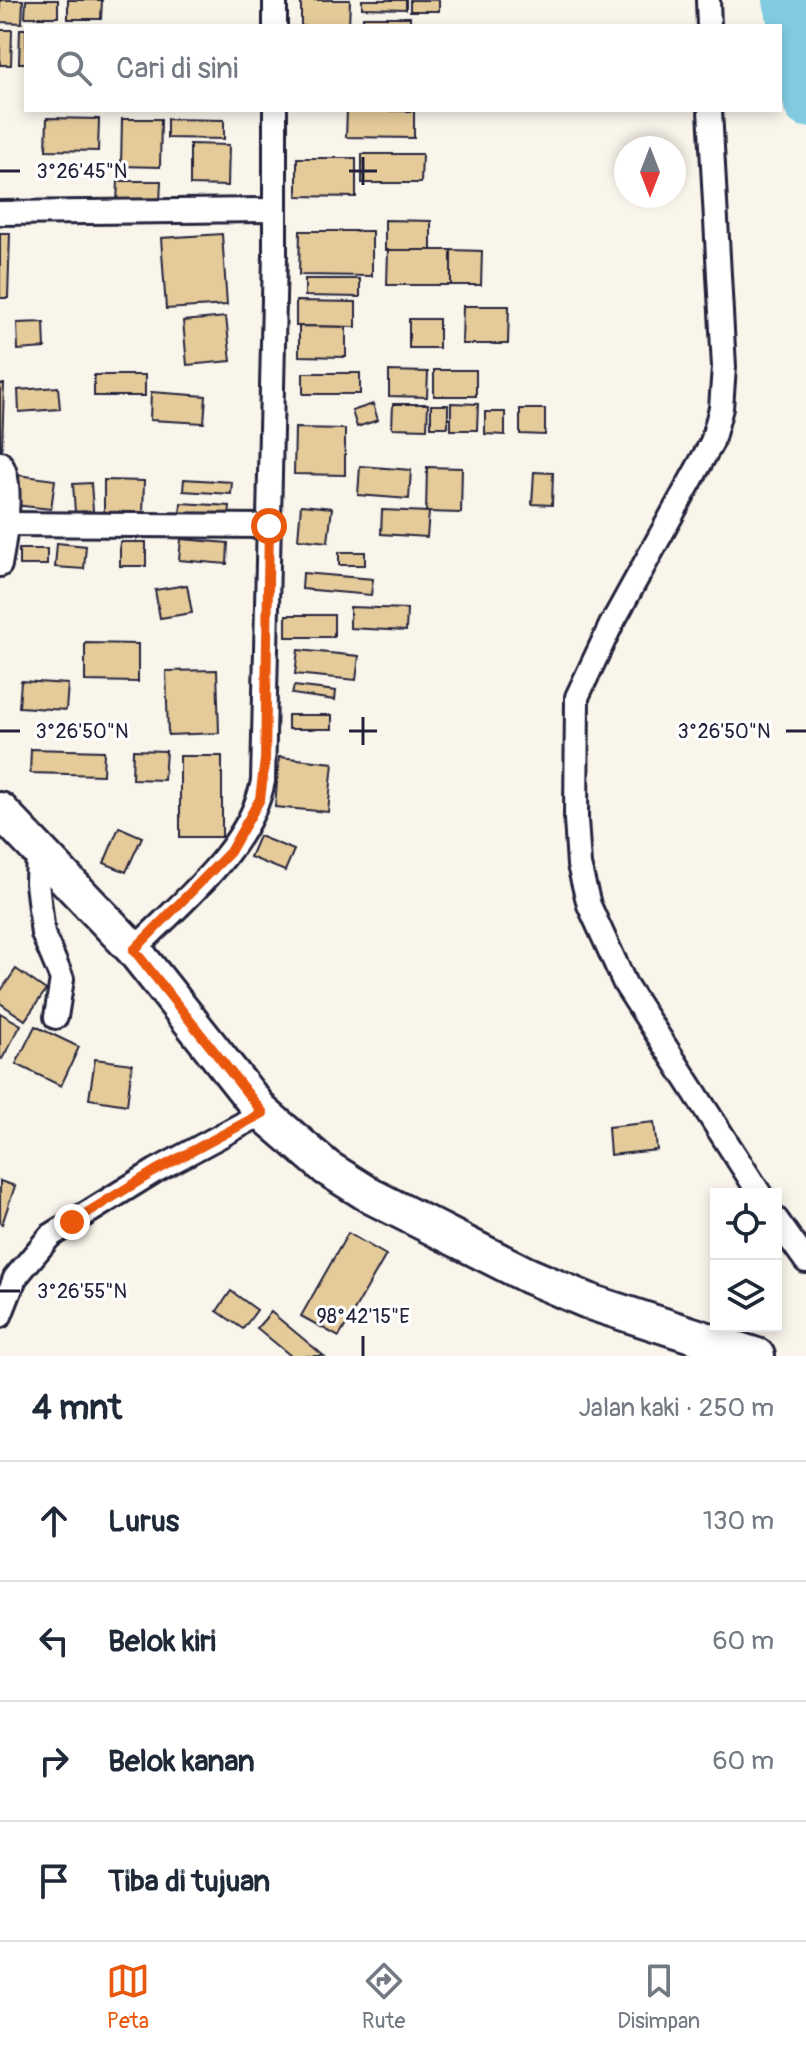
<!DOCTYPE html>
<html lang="id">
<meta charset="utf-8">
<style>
body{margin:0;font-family:Pangolin,sans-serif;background:#f2f2f3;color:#1f2937}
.controls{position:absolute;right:24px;bottom:24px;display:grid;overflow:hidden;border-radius:0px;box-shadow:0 4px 12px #0003}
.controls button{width:72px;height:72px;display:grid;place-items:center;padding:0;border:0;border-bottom:2px solid #e0e1e3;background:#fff;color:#1f2937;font:40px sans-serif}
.compass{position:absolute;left:614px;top:136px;width:72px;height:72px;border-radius:50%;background:#fff;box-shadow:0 4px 12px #0003;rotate:180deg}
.stop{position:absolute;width:24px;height:24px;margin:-18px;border:6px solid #ea580c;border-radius:50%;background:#fff}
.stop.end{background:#ea580c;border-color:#fff;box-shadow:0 2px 8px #0008}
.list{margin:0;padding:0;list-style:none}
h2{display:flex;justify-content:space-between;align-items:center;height:104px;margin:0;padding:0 32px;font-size:34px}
h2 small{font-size:26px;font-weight:400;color:#747a83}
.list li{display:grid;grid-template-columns:52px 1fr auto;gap:24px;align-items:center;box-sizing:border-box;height:120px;padding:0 32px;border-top:2px solid #e0e1e3}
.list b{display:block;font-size:30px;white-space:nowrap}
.list em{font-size:26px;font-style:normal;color:#747a83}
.icon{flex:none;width:44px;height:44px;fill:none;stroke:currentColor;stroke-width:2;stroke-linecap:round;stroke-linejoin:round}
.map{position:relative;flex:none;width:806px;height:1356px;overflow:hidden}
.search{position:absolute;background:#fff;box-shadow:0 4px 12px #0003;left:24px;right:24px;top:24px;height:88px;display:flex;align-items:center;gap:20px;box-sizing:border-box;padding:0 28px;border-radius:0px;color:#747a83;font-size:30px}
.sheet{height:584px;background:#fff}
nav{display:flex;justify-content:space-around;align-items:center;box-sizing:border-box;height:112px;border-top:2px solid #e0e1e3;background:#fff;font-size:22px;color:#747a83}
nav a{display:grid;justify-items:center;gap:4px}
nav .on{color:#ea580c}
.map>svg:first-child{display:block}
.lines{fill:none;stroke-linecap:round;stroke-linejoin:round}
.river{stroke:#82cce2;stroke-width:44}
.building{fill:#e5cb9a;stroke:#22223b;stroke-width:2}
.street-casing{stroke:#22223b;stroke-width:28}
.primary-casing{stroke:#22223b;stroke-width:40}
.street{stroke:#fff;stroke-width:22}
.primary{stroke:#fff;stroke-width:34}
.route{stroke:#ea580c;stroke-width:10}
.ticks{fill:none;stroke:#22223b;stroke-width:3}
.ticks-label{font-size:20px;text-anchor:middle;fill:#22223b;stroke:#fff;stroke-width:6;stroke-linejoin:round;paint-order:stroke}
</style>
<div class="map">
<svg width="806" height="1356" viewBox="0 0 806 1356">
<rect width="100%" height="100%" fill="#faf5eb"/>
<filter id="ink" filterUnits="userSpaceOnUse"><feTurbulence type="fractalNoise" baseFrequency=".0125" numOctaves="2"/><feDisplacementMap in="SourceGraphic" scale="16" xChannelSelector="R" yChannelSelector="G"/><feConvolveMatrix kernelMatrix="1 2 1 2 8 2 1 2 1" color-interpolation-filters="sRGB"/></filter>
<g filter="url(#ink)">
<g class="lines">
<path class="river" d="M785 0 806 105"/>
</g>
<g class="building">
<path d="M0 0H23L22 23 0 22Z"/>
<path d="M26 0H58V17H25Z"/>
<path d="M68 0H102L101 19H68Z"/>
<path d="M301 0H350L349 26H301Z"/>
<path d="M362 0H406V9L362 8Z"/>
<rect x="410" y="0" width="29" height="11"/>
<rect x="363" y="17" width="47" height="9"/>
<path d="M20 29H26V63H19Z"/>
<path d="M0 30H12L11 65H0Z"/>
<path d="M347 110 414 111V138L346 137Z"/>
<path d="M47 118 99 119 98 151 46 150Z"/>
<path d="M122 119H161L160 167 121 166Z"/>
<path d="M167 119 224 120V139L167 138Z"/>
<path d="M190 144 229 145 228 186 190 185Z"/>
<path d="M362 154H422L421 183H362Z"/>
<path d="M297 158H356V197L297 196Z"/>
<path d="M118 181H161L160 204H117Z"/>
<path d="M385 220 431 221V250H385Z"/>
<path d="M300 231H372V276L299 275Z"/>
<path d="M0 233H10L8 298H0Z"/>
<path d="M222 234 227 305 166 309 161 238Z"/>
<path d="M388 250H451V285H387Z"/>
<path d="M451 250 482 251 481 285H451Z"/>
<path d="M305 279H360V297L305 296Z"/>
<path d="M296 301 356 302V327L296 326Z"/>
<path d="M463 306H509L508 344H462Z"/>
<path d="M226 317 231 361 187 365 183 321Z"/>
<rect x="409" y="319" width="30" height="29"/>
<path d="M44 322 45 348 18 350 17 323Z"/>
<path d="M299 326 346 327V357L299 356Z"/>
<rect x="434" y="370" width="42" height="26"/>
<path d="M389 371 428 372 427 397 389 396Z"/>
<rect x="303" y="373" width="57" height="21"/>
<rect x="94" y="375" width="51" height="21"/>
<path d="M0 384H4L2 450H0Z"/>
<path d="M58 387 60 409 19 412 18 390Z"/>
<path d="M151 392 206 396 204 423 150 420Z"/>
<path d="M451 403 478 404 477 430H451Z"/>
<path d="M373 404 378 420 357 427 352 411Z"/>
<path d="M393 404H428L427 429 392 428Z"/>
<rect x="431" y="405" width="17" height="22"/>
<path d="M520 409H545V435L520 434Z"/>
<path d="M485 412H505V435L485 434Z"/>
<path d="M295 428 345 429V475L294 474Z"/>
<path d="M360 466 411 470 409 499 358 495Z"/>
<path d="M427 467 462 468 461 513 426 512Z"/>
<path d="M534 472 553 473 552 505 532 504Z"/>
<path d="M18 475 55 480 51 509 14 505Z"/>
<path d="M184 479 232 482 231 494 183 491Z"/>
<path d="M104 480 144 481 143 515 104 514Z"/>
<path d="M91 483 93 511 75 512 73 484Z"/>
<path d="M181 503 230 506 229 518 180 515Z"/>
<path d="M301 505 332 508 328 542 298 539Z"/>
<path d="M382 510 429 512 427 537 381 534Z"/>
<path d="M181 539 228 543 227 564 179 560Z"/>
<rect x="120" y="542" width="26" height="24"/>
<path d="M57 543 86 546 84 569 55 567Z"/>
<rect x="19" y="549" width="28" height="16"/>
<rect x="339" y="552" width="26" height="13"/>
<path d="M303 573 373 579 371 595 302 589Z"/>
<path d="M187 585 192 613 160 618 155 590Z"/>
<path d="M350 607 407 609 406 631 350 628Z"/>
<rect x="286" y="615" width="48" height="22"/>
<path d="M85 643 138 644V682L85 681Z"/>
<path d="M298 650 359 656 356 680 295 674Z"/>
<path d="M217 670 219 733 168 735 166 671Z"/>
<path d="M21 681 68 684 66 710 19 707Z"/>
<path d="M294 686 336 691 335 700 292 694Z"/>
<rect x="288" y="715" width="44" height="14"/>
<path d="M31 749 104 751 103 775 30 773Z"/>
<path d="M133 750 166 751 164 780 132 779Z"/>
<rect x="180" y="756" width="42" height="81"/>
<path d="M279 757 333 763 328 812 275 807Z"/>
<path d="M119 827 142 837 126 872 104 863Z"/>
<path d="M259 836 294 850 285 871 250 857Z"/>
<path d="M16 969 46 990 25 1020 0 1003V992Z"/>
<path d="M0 1013 21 1025 2 1059 0 1058Z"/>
<path d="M35 1026 79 1047 61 1086 16 1064Z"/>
<path d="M95 1059 132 1064 127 1105 89 1099Z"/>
<path d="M654 1122 657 1150 610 1155 608 1127Z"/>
<path d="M0 1181 15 1186 2 1224 0 1223Z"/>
<path d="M348 1233 386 1255 339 1337 301 1316Z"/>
<path d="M231 1291 257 1310 243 1329 217 1311Z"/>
<path d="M271 1312 324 1356H291L257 1328Z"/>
</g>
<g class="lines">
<defs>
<g id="street">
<path d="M708 0 709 26"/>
<path d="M275 26V0"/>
<path d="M710 110 724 367 721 408 712 442 611 625 577 697 576 819 579 865 589 905 625 984 760 1194"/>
<path d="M0 213 274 210"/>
<path d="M0 463C15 480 4 543 0 565"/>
<path d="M7 524 269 526"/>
<path d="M38 849 37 883 43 934 62 979 56 1017"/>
<path d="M134 950C181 902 250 849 263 781L275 255V110"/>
<path d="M776 1219 806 1261"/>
<path d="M0 1316 15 1278 50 1236 155 1171 263 1113"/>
</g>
<path id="primary" d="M0 810 134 950 263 1113 327 1168 373 1197 527 1275 593 1303 757 1356"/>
</defs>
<use href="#street" class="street-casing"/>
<use href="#primary" class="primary-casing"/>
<use href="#street" class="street"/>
<use href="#primary" class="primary"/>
</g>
</g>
<g class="lines" filter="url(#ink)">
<path class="route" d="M72 1222 155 1171 263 1113 134 950 230 852 260 799 265 760 269 526"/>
</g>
<path class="ticks" d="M363 157V185M0 171H20M349 171H377M363 717V745M0 731H20M349 731H377M786 731H806M0 1291H20M363 1336V1356"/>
<g class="ticks-label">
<text x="82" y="178">3°26'45"N</text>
<text x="82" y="738">3°26'50"N</text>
<text x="724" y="738">3°26'50"N</text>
<text x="82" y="1298">3°26'55"N</text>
<text x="363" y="1323">98°42'15"E</text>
</g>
</svg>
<div class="controls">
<button><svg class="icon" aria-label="locate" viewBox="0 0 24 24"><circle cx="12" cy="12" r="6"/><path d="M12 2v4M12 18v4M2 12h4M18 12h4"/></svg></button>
<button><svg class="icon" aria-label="layers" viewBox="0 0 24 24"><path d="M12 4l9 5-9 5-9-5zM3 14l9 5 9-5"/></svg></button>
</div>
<svg class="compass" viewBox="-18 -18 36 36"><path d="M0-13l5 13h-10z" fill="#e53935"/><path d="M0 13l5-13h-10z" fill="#747a83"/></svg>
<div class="stop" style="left:269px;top:526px"></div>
<div class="stop end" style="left:72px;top:1222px"></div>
<div class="search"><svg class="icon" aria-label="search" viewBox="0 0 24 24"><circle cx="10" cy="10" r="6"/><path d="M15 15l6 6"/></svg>Cari di sini</div>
</div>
<section class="sheet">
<h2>4 mnt<small>Jalan kaki · 250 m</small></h2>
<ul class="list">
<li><svg class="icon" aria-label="ahead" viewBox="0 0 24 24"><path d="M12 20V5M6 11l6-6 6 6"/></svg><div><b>Lurus</b></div><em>130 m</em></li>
<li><svg class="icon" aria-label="left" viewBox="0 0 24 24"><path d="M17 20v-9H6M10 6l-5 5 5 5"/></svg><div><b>Belok kiri</b></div><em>60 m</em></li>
<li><svg class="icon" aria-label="right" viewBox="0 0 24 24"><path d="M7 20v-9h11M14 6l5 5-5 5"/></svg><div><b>Belok kanan</b></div><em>60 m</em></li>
<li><svg class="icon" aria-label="arrive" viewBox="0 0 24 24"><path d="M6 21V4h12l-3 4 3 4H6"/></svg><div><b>Tiba di tujuan</b></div></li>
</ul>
</section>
<nav>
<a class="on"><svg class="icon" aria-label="map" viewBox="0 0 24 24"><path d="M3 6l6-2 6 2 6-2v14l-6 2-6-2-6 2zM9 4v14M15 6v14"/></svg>Peta</a>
<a><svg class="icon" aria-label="directions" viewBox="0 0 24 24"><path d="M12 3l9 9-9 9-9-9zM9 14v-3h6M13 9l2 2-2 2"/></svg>Rute</a>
<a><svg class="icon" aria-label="saved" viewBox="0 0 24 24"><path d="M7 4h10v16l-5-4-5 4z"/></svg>Disimpan</a>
</nav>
